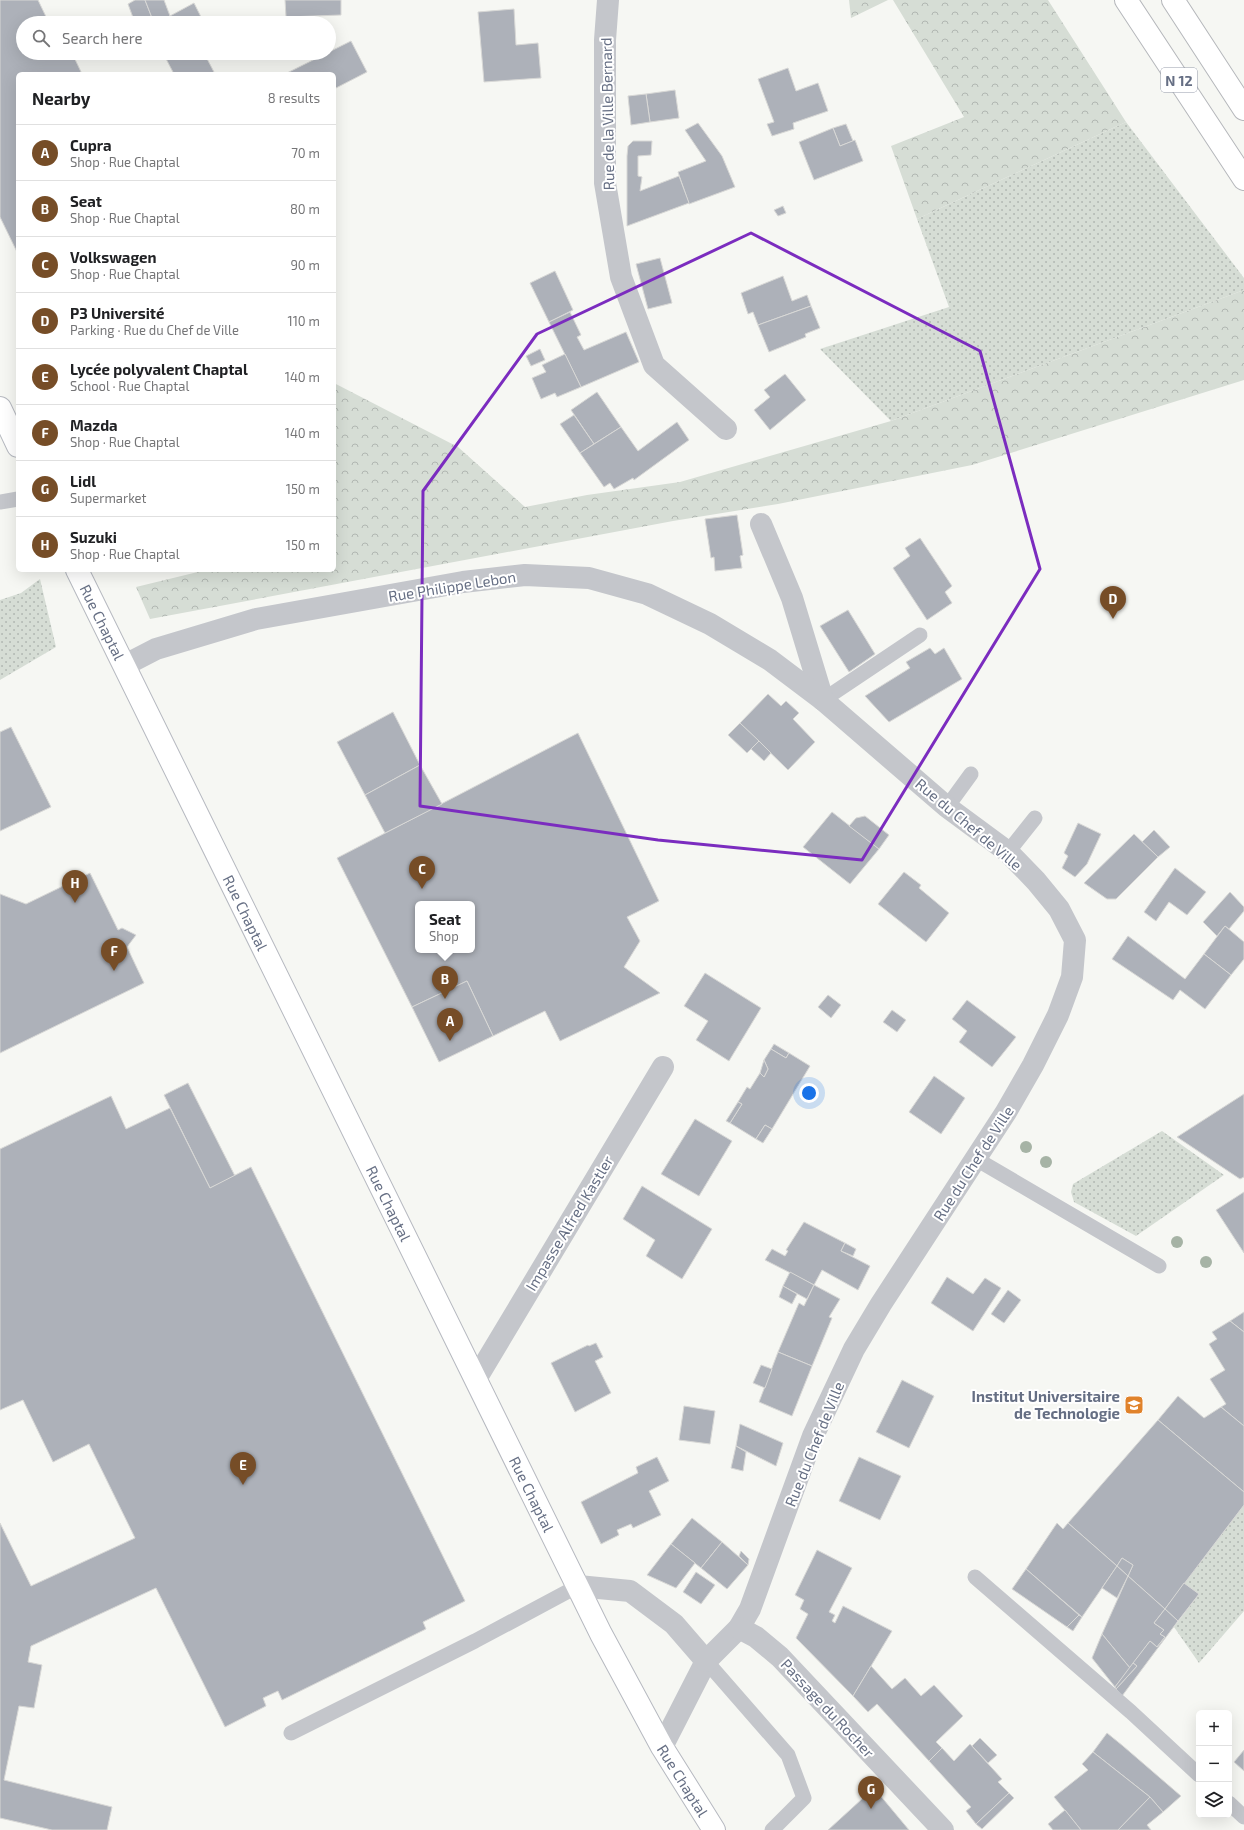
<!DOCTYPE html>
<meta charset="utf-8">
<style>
body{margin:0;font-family:"Exo 2",sans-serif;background:#f6f6f6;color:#202124}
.controls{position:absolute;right:12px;bottom:12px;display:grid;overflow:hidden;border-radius:6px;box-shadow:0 4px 16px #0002}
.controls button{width:36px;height:36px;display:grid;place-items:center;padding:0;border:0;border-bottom:1px solid #e0e0e0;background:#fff;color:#202124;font:20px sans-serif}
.you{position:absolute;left:809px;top:1093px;width:14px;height:14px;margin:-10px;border:3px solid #fff;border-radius:50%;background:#1a73e8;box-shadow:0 0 0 6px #1a73e833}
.badge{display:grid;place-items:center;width:26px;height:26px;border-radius:50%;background:#764d27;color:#fff;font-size:13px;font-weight:700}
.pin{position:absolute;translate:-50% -33px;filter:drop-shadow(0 1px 2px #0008)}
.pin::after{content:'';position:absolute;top:21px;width:14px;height:12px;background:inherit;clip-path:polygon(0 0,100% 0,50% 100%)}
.popup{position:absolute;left:415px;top:901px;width:60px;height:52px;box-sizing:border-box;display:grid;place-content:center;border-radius:6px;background:#fff;filter:drop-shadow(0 1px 3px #0005);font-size:13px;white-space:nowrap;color:#757577}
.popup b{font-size:15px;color:#202124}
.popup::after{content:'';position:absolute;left:50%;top:100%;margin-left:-8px;border:8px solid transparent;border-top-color:#fff}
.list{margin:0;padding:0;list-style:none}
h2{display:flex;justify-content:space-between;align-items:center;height:52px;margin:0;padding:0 16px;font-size:17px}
h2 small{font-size:13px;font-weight:400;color:#757577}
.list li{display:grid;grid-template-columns:26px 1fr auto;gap:12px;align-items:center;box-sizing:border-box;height:56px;padding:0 16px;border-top:1px solid #e0e0e0}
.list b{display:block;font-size:15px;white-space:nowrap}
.list p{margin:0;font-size:13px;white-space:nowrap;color:#757577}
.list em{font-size:13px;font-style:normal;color:#757577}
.icon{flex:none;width:22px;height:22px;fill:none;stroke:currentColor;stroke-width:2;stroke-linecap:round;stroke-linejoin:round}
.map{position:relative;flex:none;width:1244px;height:1830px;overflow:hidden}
.search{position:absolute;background:#fff;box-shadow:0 4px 16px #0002;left:16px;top:16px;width:320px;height:44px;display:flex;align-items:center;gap:10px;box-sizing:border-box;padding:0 14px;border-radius:22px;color:#757577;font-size:15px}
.panel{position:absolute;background:#fff;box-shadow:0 4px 16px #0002;left:16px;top:72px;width:320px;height:500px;border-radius:6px}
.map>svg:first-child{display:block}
.grass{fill:url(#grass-dots)}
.forest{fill:url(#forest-crowns)}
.building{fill:#adb1b9;stroke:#d8d8d6;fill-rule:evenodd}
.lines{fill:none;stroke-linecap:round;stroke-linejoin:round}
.secondary-casing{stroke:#b6b9c0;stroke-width:24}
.trunk-casing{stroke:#b5b7bb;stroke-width:24}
.service{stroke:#c4c6cb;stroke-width:15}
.minor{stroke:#c4c6cb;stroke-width:22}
.secondary{stroke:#fff;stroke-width:22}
.trunk{stroke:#fff;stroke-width:22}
.tree{fill:#a6b3a5}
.marked{fill:none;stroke:#7b2cbf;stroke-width:3;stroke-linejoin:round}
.labels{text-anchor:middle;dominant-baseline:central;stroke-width:4;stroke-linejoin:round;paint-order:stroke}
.shield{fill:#fff;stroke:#949aa9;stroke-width:1}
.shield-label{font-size:14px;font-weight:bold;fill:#666f84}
.street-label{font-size:15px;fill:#666f84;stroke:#fff}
.poi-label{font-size:15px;font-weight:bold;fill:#666f84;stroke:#fff;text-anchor:end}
</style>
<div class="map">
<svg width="1244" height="1830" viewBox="0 0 1244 1830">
<defs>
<pattern id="grass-dots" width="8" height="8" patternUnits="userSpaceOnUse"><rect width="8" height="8" fill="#d6ddd5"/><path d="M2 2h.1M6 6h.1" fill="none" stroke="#b1b7b2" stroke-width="1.8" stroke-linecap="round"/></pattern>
<pattern id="forest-crowns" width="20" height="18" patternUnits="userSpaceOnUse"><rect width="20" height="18" fill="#d6ddd5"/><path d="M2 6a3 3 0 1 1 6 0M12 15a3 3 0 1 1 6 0" fill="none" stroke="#b1b7b2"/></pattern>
</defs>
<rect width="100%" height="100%" fill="#f6f7f3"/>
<g class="grass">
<path d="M1126 122 1244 278V290L891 421 820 349 949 307 917 219Z"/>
<path d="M40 579 56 647 0 680V600L21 593Z"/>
<path d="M1162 1131 1224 1175 1136 1236 1074 1202 1071 1192 1073 1184Z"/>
<path d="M1244 1505V1611L1199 1663 1174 1627 1199 1594 1184 1583Z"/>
</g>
<g class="forest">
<path d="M849 0H888L851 18Z"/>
<path d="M893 0H1048L1126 122 917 219 891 146 964 117Z"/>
<path d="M1244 290V380L972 465 778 504 673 521 150 619 136 587 206 570H334V383L458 447 525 507 587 495 680 482 891 421Z"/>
</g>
<g class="building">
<path d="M0 0H38L49 23 56 19 57 23H23V53H72L82 74H18V254L0 217Z"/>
<path d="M135 0H145L154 23H135L128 4Z"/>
<path d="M145 0H164L170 16 154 23Z"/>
<path d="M285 0H341V15L286 17Z"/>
<path d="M194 3 204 23H157L170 16Z"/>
<path d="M514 9 516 45 538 43 541 78 484 82 478 12Z"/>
<path d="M351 41 367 72 334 89V74H285Z"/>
<path d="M163 53H204L215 74H174Z"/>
<path d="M788 68 796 91 818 83 828 111 793 123 794 129 772 136 767 124 774 122 758 79Z"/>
<path d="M675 90 679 118 650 122 646 94Z"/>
<path d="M646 94 650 122 631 125 628 96Z"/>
<path d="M698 123 722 156 735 187 689 204 678 172 706 161 685 130Z"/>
<path d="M846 124 853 141 840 146 833 128Z"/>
<path d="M833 128 840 146 855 140 863 161 814 180 799 142Z"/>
<path d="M633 141H652L651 155 638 156V176L642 177 640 191 679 176 689 203 627 226V156L628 146Z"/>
<path d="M783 206 786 213 778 216 774 210Z"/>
<path d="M660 258 672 303 648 309 636 264Z"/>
<path d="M555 271 573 310 549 322 530 283Z"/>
<path d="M783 276 792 301 807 295 811 306 758 325 753 312 748 314 741 293Z"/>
<path d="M811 306 820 328 805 334 806 337 769 352 758 325Z"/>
<path d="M570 312 581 335 577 337 584 350 626 332 639 362 581 387 549 322Z"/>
<path d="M540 349 545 360 531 366 526 356Z"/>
<path d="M565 354 581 387 557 397 555 393 541 399 532 378 546 372 542 365Z"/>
<path d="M785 374 806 400 770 430 754 410 770 397 764 390Z"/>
<path d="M597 392 621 427 594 444 571 410Z"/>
<path d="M574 415 594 444 580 453 560 424Z"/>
<path d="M677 422 689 440 634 480 633 478 614 489 610 483 604 487 580 453 621 427 638 451Z"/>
<path d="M737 515 743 555 740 556 742 568 715 571 714 557 711 558 705 519Z"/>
<path d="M920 538 952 586 945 592 952 603 927 620 893 568 910 556 905 548Z"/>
<path d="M848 610 875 654 849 672 820 626Z"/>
<path d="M930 648 935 654 944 648 962 679 889 722 865 696 910 668 906 662Z"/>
<path d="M768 694 781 706 786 701 799 713 793 719 815 742 788 770 740 723Z"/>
<path d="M393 712 420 765 365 795 337 742Z"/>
<path d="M740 723 759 741 747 753 728 735Z"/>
<path d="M11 727 51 807 0 831V732Z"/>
<path d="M578 733 659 901 627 917 640 941 624 967 660 993 560 1041 545 1011 493 1036 467 981 412 1007 337 858ZM418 904H472V950H418Z"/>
<path d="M759 741 771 753 764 761 751 749Z"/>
<path d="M420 765 442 804 385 833 365 795Z"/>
<path d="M832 812 879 849 850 884 803 847Z"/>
<path d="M865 816 889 835 879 849 849 826 856 818Z"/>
<path d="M1078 823 1101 834 1087 864 1075 877 1062 868 1068 856 1064 853Z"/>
<path d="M1154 830 1170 847 1158 857 1142 842Z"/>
<path d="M1134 834 1158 857 1116 899H1107L1084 883Z"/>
<path d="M1175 868 1206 892 1187 915 1169 902 1156 921 1144 912Z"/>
<path d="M904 872 921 885 919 888 949 913 926 942 878 904Z"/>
<path d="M90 873 118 930 122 928 136 935 127 947 144 983 0 1053V894L26 904Z"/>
<path d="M1230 892 1244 907V911L1229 929 1225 926 1217 936 1203 922Z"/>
<path d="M1225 926 1244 942V959L1231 975 1204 954Z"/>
<path d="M1128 936 1185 979 1204 954 1231 975 1205 1009 1180 990 1173 1000 1112 959Z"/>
<path d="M705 973 761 1008 729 1061 696 1040 708 1021 684 1006Z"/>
<path d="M467 981 493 1036 439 1062 412 1007Z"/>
<path d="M828 995 841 1005 831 1018 818 1007Z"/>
<path d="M967 1000 1016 1037 992 1067 959 1042 967 1031 952 1019Z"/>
<path d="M892 1010 906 1020 897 1032 883 1022Z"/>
<path d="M774 1044 789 1053 786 1058 771 1049Z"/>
<path d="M771 1049 786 1058 789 1053 810 1066 772 1129 765 1125 756 1139 730 1123 742 1104 738 1102 747 1087 750 1089 760 1073 764 1077 768 1069 764 1060Z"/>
<path d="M764 1060 768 1069 764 1077 760 1073Z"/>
<path d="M934 1076 965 1098 941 1134 909 1112Z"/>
<path d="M188 1083 235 1176 210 1188 164 1095Z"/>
<path d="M1244 1094V1177L1240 1179 1177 1137Z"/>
<path d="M111 1096 126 1129 170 1108 210 1188 251 1167 465 1601 423 1622 426 1629 282 1700 278 1691 263 1698 266 1706 225 1727 156 1588 31 1646 28 1662 42 1665 34 1708 19 1706 4 1780 112 1807 107 1830H52L0 1818V1523L31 1586 135 1538 89 1444 53 1462 23 1400 0 1410V1149Z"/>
<path d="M738 1102 742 1104 730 1123 726 1121Z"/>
<path d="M695 1119 732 1141 699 1196 661 1174Z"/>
<path d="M765 1125 772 1129 763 1143 756 1139Z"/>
<path d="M642 1186 712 1229 682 1279 646 1256 655 1240 623 1219Z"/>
<path d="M1244 1192V1253L1216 1210Z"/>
<path d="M804 1222 845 1243 841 1251 870 1266 858 1290 822 1270 814 1285 765 1260 772 1249 785 1256 788 1251 786 1250Z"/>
<path d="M845 1243 856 1249 853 1256 841 1251Z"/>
<path d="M790 1272 814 1285 807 1299 783 1286Z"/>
<path d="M947 1277 973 1294 985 1278 1001 1288 973 1331 931 1303Z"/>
<path d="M814 1285 840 1299 829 1317 832 1318 812 1366 778 1352 799 1303 804 1306Z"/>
<path d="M783 1286 797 1294 792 1304 779 1297Z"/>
<path d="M1008 1290 1021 1300 1004 1323 991 1314Z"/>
<path d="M1244 1312V1332L1230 1321Z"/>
<path d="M1230 1321 1244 1332V1426L1221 1407 1226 1404 1210 1379 1225 1370 1209 1344 1217 1339 1212 1332Z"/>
<path d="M596 1343 603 1357 595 1361 611 1393 575 1412 551 1363 588 1345 589 1346Z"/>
<path d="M778 1352 812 1366 792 1416 759 1402Z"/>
<path d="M761 1365 772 1369 765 1388 753 1383Z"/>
<path d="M902 1380 934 1396 909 1448 876 1432Z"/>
<path d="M1178 1396 1204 1418 1221 1407 1244 1426V1492L1158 1420Z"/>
<path d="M684 1406 715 1411 710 1444 679 1440Z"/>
<path d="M1158 1420 1244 1492V1505L1165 1609 1128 1576 1133 1565 1122 1558 1117 1566 1068 1523Z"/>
<path d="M740 1424 783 1443 776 1466 736 1446Z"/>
<path d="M736 1446 746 1452 743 1471 731 1468Z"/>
<path d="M657 1457 669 1481 649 1491 661 1515 633 1528 631 1524 617 1530 619 1535 601 1544 581 1502 638 1473 636 1467Z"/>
<path d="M859 1457 901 1476 880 1520 839 1501Z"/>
<path d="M692 1518 722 1542 701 1568 671 1544Z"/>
<path d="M1057 1523 1063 1529 1068 1523 1117 1566 1082 1617 1026 1569Z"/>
<path d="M722 1542 748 1565 727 1589 701 1568Z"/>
<path d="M671 1544 695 1563 676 1588 647 1575Z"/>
<path d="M817 1550 852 1568 829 1612 835 1615 832 1621 835 1623 843 1606 892 1631 853 1696 796 1638 808 1614 800 1609 804 1600 795 1595Z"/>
<path d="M741 1551 749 1559 748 1565 739 1556Z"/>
<path d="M1122 1558 1133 1565 1128 1576 1117 1566Z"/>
<path d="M1117 1566 1128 1576 1117 1598 1102 1588Z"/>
<path d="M1026 1569 1079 1615 1067 1627 1012 1589Z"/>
<path d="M696 1572 715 1585 701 1604 683 1592Z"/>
<path d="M1128 1576 1165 1609 1154 1623 1164 1630 1160 1634 1165 1637 1157 1647 1150 1641 1130 1668 1102 1634Z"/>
<path d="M1184 1583 1199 1594 1178 1621 1165 1609Z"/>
<path d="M1165 1609 1178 1621 1122 1696 1116 1689 1137 1666 1133 1663 1150 1641 1157 1647 1165 1637 1160 1634 1164 1630 1154 1623Z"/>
<path d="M1079 1615 1082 1617 1073 1631 1067 1627Z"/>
<path d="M1102 1634 1130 1668 1115 1687 1092 1658Z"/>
<path d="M1133 1663 1137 1666 1116 1689 1115 1687Z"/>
<path d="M871 1666 892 1689 905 1678 921 1696 934 1685 963 1716 936 1742 942 1748 929 1761 877 1704 868 1712 853 1696Z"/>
<path d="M1107 1733 1123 1746 1181 1796 1163 1812 1150 1797 1093 1752Z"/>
<path d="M980 1738 997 1755 988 1763 972 1746Z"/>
<path d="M970 1744 1002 1779 998 1782 1009 1793 976 1824 966 1811 971 1807 929 1761 942 1748 954 1761Z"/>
<path d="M1244 1750V1771L1234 1762Z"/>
<path d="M1093 1752 1150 1797 1118 1830H1081L1054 1797 1088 1770 1082 1764Z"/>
<path d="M874 1788 909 1830H828Z"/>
<path d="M1009 1793 1014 1798 982 1829 976 1824Z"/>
<path d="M1150 1797 1163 1812 1147 1825 1151 1830H1118Z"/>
<path d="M1065 1810 1081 1830H1053L1048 1824Z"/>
</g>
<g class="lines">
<defs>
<g id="secondary">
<path d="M0 408 18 446"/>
<path id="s1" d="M77 570 601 1634 662 1747 714 1830"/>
</g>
<g id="trunk">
<path d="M1126 0 1244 179"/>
<path d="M1173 0 1244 109"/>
</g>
</defs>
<use href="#secondary" class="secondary-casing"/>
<use href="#trunk" class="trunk-casing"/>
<g class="service">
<path d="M0 502 18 499"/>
<path d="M823 700 920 635"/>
<path d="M947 807 971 774"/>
<path d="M1008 852 1035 818"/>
<path d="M976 1159 1159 1266"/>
<path d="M975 1577 1131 1712 1199 1775"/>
<path d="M706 1661 788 1755 804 1798 772 1830"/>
<path d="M291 1733 475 1641 578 1586"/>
<path d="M1229 1803 1244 1817"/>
</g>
<g class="minor">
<path d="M608 0 605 40V183L621 277 654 365 726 429"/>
<path d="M761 524 792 598 823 700"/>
<path d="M125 665 156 649 256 619 463 582 525 575 589 578 647 594 710 624 770 660 823 700 947 807 1008 852 1036 881 1059 909 1075 940 1072 977 1058 1015 1033 1065 1006 1112 881 1304 854 1349 813 1436 750 1609 739 1628 706 1661 662 1747"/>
<path d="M476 1379 663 1067"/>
<path d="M578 1586 630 1591 674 1624 706 1661"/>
<path d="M739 1628 756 1637 780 1657 943 1830"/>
</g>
<use href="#secondary" class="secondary"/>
<use href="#trunk" class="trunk"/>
</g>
<g class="tree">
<circle cx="1026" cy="1147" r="6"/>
<circle cx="1046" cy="1162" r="6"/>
<circle cx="1177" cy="1242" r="6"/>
<circle cx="1206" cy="1262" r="6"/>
</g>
<path class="marked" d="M751 233 980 351 1040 569 862 860 658 840 420 806 423 491 537 334Z"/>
<defs>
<symbol id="university-square" viewBox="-11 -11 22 22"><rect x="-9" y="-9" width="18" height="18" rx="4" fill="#e0822a" stroke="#fff"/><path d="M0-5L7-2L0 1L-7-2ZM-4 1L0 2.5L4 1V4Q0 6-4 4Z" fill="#fff"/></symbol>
</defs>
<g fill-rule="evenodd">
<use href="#university-square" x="1123" y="1394" width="22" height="22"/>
</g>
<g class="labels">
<rect class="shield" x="1161" y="68" width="36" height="24" rx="3"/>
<g class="shield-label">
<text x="1179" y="80">N 12</text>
</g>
<g class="street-label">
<text transform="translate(607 114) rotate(-91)">Rue de la Ville Bernard</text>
<text transform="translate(452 586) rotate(-9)">Rue Philippe Lebon</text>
<text stroke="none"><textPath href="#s1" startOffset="58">Rue Chaptal</textPath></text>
<text transform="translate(969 824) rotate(40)">Rue du Chef de Ville</text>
<text stroke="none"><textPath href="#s1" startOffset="382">Rue Chaptal</textPath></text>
<text transform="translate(973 1163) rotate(-57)">Rue du Chef de Ville</text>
<text stroke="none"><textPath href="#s1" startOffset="706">Rue Chaptal</textPath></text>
<text transform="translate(569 1223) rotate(-59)">Impasse Alfred Kastler</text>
<text transform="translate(814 1444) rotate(-68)">Rue du Chef de Ville</text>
<text stroke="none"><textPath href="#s1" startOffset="1030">Rue Chaptal</textPath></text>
<text transform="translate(828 1708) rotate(47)">Passage du Rocher</text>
<text stroke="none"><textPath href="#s1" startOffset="1354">Rue Chaptal</textPath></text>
</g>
<g class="poi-label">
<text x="1120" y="1396">Institut Universitaire<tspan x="1120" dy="17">de Technologie</tspan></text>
</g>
</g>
</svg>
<div class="controls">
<button>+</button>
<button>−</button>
<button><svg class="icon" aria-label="layers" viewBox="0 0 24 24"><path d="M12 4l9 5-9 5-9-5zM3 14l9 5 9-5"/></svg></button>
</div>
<div class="you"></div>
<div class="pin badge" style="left:450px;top:1041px">A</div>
<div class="pin badge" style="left:445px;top:999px">B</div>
<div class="popup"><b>Seat</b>Shop</div>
<div class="pin badge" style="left:422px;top:889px">C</div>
<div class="pin badge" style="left:1113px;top:619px">D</div>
<div class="pin badge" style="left:243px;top:1485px">E</div>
<div class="pin badge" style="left:114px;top:971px">F</div>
<div class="pin badge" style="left:871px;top:1809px">G</div>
<div class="pin badge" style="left:75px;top:903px">H</div>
<div class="search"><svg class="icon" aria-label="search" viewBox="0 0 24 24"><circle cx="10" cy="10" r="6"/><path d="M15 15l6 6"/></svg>Search here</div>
<section class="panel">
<h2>Nearby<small>8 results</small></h2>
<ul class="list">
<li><span class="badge">A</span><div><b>Cupra</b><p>Shop · Rue Chaptal</p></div><em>70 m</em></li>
<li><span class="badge">B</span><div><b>Seat</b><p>Shop · Rue Chaptal</p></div><em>80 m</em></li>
<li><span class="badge">C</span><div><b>Volkswagen</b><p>Shop · Rue Chaptal</p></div><em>90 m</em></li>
<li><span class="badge">D</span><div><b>P3 Université</b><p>Parking · Rue du Chef de Ville</p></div><em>110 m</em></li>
<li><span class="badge">E</span><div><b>Lycée polyvalent Chaptal</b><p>School · Rue Chaptal</p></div><em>140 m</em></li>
<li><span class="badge">F</span><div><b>Mazda</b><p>Shop · Rue Chaptal</p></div><em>140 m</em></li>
<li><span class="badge">G</span><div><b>Lidl</b><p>Supermarket</p></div><em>150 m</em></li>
<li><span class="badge">H</span><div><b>Suzuki</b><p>Shop · Rue Chaptal</p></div><em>150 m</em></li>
</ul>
</section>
</div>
